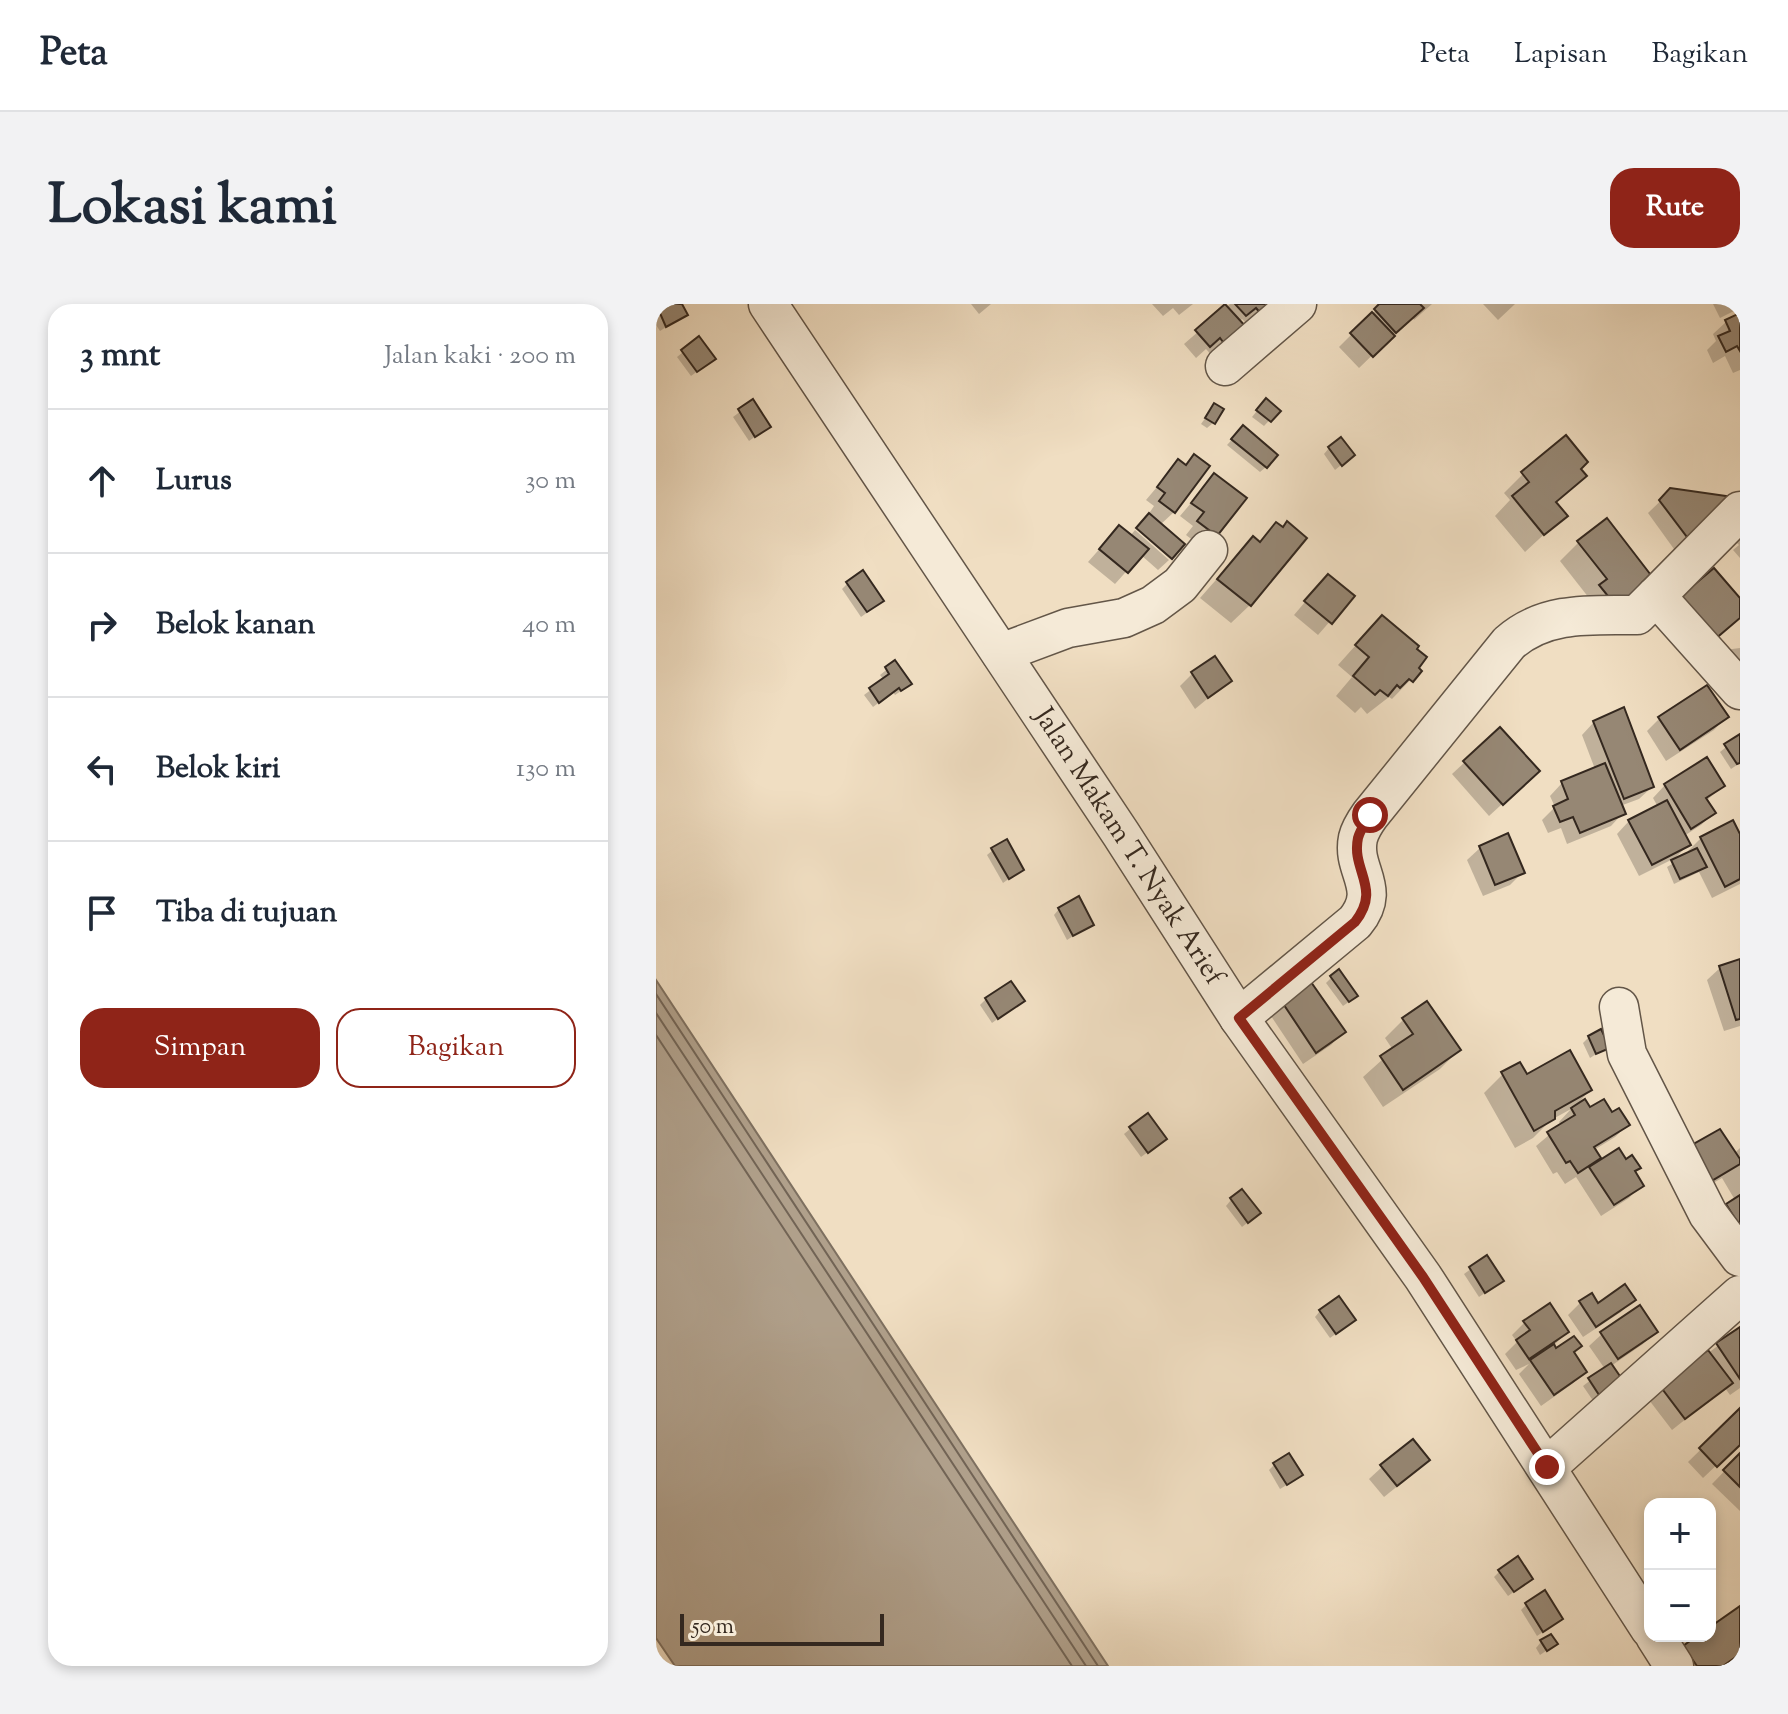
<!DOCTYPE html>
<html lang="id">
<meta charset="utf-8">
<style>
body{margin:0;font-family:"Sorts Mill Goudy",serif;background:#f2f2f3;color:#1f2937}
.controls{position:absolute;right:24px;bottom:24px;display:grid;overflow:hidden;border-radius:16px;box-shadow:0 4px 12px #0003}
.controls button{width:72px;height:72px;display:grid;place-items:center;padding:0;border:0;border-bottom:2px solid #e0e1e3;background:#fff;color:#1f2937;font:40px sans-serif}
.scale{position:absolute;left:24px;bottom:20px;width:204px;box-sizing:border-box;padding-left:8px;border:4px solid #34281f;border-top:0;font-size:22px;line-height:28px;white-space:nowrap;color:#34281f;-webkit-text-stroke:6px #f5ead7;paint-order:stroke}
.stop{position:absolute;width:24px;height:24px;margin:-18px;border:6px solid #8f2418;border-radius:50%;background:#fff}
.stop.end{background:#8f2418;border-color:#fff;box-shadow:0 2px 8px #0008}
.list{margin:0;padding:0;list-style:none}
h2{display:flex;justify-content:space-between;align-items:center;height:104px;margin:0;padding:0 32px;font-size:34px}
h2 small{font-size:26px;font-weight:400;color:#747a83}
.list li{display:grid;grid-template-columns:52px 1fr auto;gap:24px;align-items:center;box-sizing:border-box;height:144px;padding:0 32px;border-top:2px solid #e0e1e3}
.list b{display:block;font-size:30px;white-space:nowrap}
.list em{font-size:26px;font-style:normal;color:#747a83}
.actions{display:flex;gap:16px;padding:24px 32px}
.actions a{flex:1;padding:18px 0;border:2px solid #8f2418;border-radius:24px;text-align:center;font-size:28px;color:#8f2418}
.actions .main{background:#8f2418;color:#fff}
.icon{flex:none;width:44px;height:44px;fill:none;stroke:currentColor;stroke-width:2;stroke-linecap:round;stroke-linejoin:round}
.map{position:relative;flex:none;width:1084px;height:1362px;overflow:hidden;border-radius:24px}
header{display:flex;align-items:center;gap:48px;box-sizing:border-box;height:112px;padding:0 40px;background:#fff;border-bottom:2px solid #e0e1e3}
header strong{font-size:38px}
nav{display:flex;gap:44px;margin-inline-start:auto;font-size:28px}
.intro{display:flex;align-items:center;justify-content:space-between;box-sizing:border-box;height:192px;padding:0 48px}
h1{margin:0;font-size:56px}
.button{padding:20px 36px;border-radius:24px;background:#8f2418;color:#fff;font-size:28px;font-weight:700}
main{display:flex;gap:48px;padding:0 48px}
aside{flex:1;background:#fff;border-radius:24px;box-shadow:0 4px 12px #0003}
.map>svg:first-child{display:block}
.water{fill:#b0a08b;stroke:#7e7060;stroke-width:2}
.shadow{fill:#0003}
.lines{fill:none;stroke-linecap:round;stroke-linejoin:round}
.shore{stroke:#726455;stroke-width:2}
.building{fill:#968774;stroke:#34281f;stroke-width:2}
.minor-casing{stroke:#635648;stroke-width:41}
.minor{stroke:#f5ead7;stroke-width:38}
.route{stroke:#8f2418;stroke-width:10}
.labels{text-anchor:middle;dominant-baseline:central;stroke-width:7;stroke-linejoin:round;paint-order:stroke}
.street-label{font-size:28px;fill:#34281f;stroke:#f5ead7}
</style>
<header>
<strong>Peta</strong>
<nav><a>Peta</a><a>Lapisan</a><a>Bagikan</a></nav>
</header>
<div class="intro"><h1>Lokasi kami</h1><a class="button">Rute</a></div>
<main>
<aside>
<h2>3 mnt<small>Jalan kaki · 200 m</small></h2>
<ul class="list">
<li><svg class="icon" aria-label="ahead" viewBox="0 0 24 24"><path d="M12 20V5M6 11l6-6 6 6"/></svg><div><b>Lurus</b></div><em>30 m</em></li>
<li><svg class="icon" aria-label="right" viewBox="0 0 24 24"><path d="M7 20v-9h11M14 6l5 5-5 5"/></svg><div><b>Belok kanan</b></div><em>40 m</em></li>
<li><svg class="icon" aria-label="left" viewBox="0 0 24 24"><path d="M17 20v-9H6M10 6l-5 5 5 5"/></svg><div><b>Belok kiri</b></div><em>130 m</em></li>
<li><svg class="icon" aria-label="arrive" viewBox="0 0 24 24"><path d="M6 21V4h12l-3 4 3 4H6"/></svg><div><b>Tiba di tujuan</b></div></li>
</ul>
<div class="actions"><a class="main">Simpan</a><a>Bagikan</a></div>
</aside>
<div class="map">
<svg width="1084" height="1362" viewBox="0 0 1084 1362">
<rect width="100%" height="100%" fill="#f0dec2"/>
<filter id="stains"><feTurbulence type="fractalNoise" baseFrequency=".0025" numOctaves="4"/><feColorMatrix values="0 0 0 0 .2 0 0 0 0 .09 0 0 0 0 .02 0 0 0 .5 -.17"/></filter>
<radialGradient id="worn" r=".72"><stop offset=".6" stop-color="#630" stop-opacity="0"/><stop offset="1" stop-color="#630" stop-opacity=".3"/></radialGradient>
<path class="water" d="M0 676 452 1362H19L0 1334Z"/>
<g class="shadow">
<path d="M0 0H24L29 11 4 27 0 21Z"/>
<path d="M315 0H335L323 10Z"/>
<path d="M496 0H537L523 11 517 4 507 12Z"/>
<path d="M574 0H618L593 22 586 15 583 18 557 53 550 45 540 54 528 40Z"/>
<path d="M726 0H776L758 16 756 13 703 64 683 43Z"/>
<path d="M827 0H859L842 16Z"/>
<path d="M1057 0H1084V4L1064 14Z"/>
<path d="M1084 11V66L1077 69 1069 52 1057 59 1051 46 1060 37 1057 30 1070 18Z"/>
<path d="M43 35 51 60 35 72 21 53Z"/>
<path d="M97 98 112 123 93 137 77 113Z"/>
<path d="M558 102 557 119 551 124 545 120Z"/>
<path d="M605 102 622 107 608 122 596 113Z"/>
<path d="M581 130 610 163 604 168 571 141Z"/>
<path d="M673 144 690 157 679 166 668 150Z"/>
<path d="M538 152 552 162 518 208 504 221 492 211 498 202 490 196 522 158 528 162Z"/>
<path d="M923 165 929 172 899 199 909 211 869 248 839 212 854 196 848 189 867 170Z"/>
<path d="M558 172 588 194 547 244 530 231 537 222 524 212Z"/>
<path d="M1015 187 1080 195 1023 252 992 209Z"/>
<path d="M621 220 594 301 575 319 544 294 597 234 602 239Z"/>
<path d="M1084 221V254L1077 246 1083 241 1074 232Z"/>
<path d="M463 223 474 232 479 226 513 256 502 266 485 251 459 280 432 258Z"/>
<path d="M923 238 979 297 933 294 904 257Z"/>
<path d="M191 280 220 302 205 313 186 285Z"/>
<path d="M660 285 696 292 662 331 638 311Z"/>
<path d="M708 332 763 367 736 395 733 393 711 410 705 403 699 409 680 392 696 373 682 361Z"/>
<path d="M1084 344V368L1061 347Z"/>
<path d="M558 355 573 377 539 405 524 382 536 370Z"/>
<path d="M239 359 248 385 239 391 237 388 217 403 208 391 228 376 224 371Z"/>
<path d="M1070 413 1058 426 1010 457 991 427 1003 415Z"/>
<path d="M938 418 996 483 983 495 964 502 967 509 955 522 911 540 905 524 892 529 886 516 899 503 894 492 906 479 939 465 926 431Z"/>
<path d="M1084 432V459L1075 465 1064 448Z"/>
<path d="M809 458 869 479 833 512 796 470Z"/>
<path d="M1009 481 1067 482 1050 497 1058 509 1045 521 1028 532 1032 541 1019 554 983 572 961 530 973 517 1002 503 997 494Z"/>
<path d="M1045 534H1084V580L1056 594 1043 568 1018 580 1011 563 1034 549 1032 547Z"/>
<path d="M824 544 867 568 854 581 827 592 811 556Z"/>
<path d="M337 546 365 566 347 579 331 551Z"/>
<path d="M403 605 436 620 411 636 398 611Z"/>
<path d="M1084 657V722L1068 727 1051 676 1064 664Z"/>
<path d="M676 673 694 697 687 702 670 679Z"/>
<path d="M330 695 366 697 336 719 324 701Z"/>
<path d="M627 700 687 728 675 741 647 760 615 712Z"/>
<path d="M748 715 803 746 784 765 727 803 707 773 737 746 729 734Z"/>
<path d="M933 733 951 743 934 754 927 739Z"/>
<path d="M847 770 934 786 918 804 955 811 972 821 959 833 938 846 945 858 977 869 985 881 973 894 945 912 920 873 909 880 901 868 897 870 880 842 905 821 903 818 915 805 895 816 877 834 859 844 828 789Z"/>
<path d="M491 811 503 840 485 853 468 830Z"/>
<path d="M1084 844V940L1052 920 1079 896 1066 874 1034 892Z"/>
<path d="M575 896 596 915 586 923 570 902Z"/>
<path d="M830 954 839 982 823 993 808 970Z"/>
<path d="M977 995 965 1008 927 1033 912 1011 924 999 942 1001Z"/>
<path d="M664 1007 692 1021 674 1034 659 1013Z"/>
<path d="M869 1018 911 1028 898 1041 900 1047 916 1049 929 1068 916 1080 885 1102 863 1070 873 1060 860 1066 849 1050 861 1038 856 1031Z"/>
<path d="M1084 1025V1084L1074 1091 1069 1084 1016 1126 993 1096 1006 1084Z"/>
<path d="M999 1027 987 1040 955 1062 940 1101 927 1082 949 1065 933 1042 946 1030Z"/>
<path d="M1084 1107V1139L1047 1174 1032 1158Z"/>
<path d="M1084 1151V1207L1056 1180Z"/>
<path d="M618 1161 639 1176 624 1185 613 1166Z"/>
<path d="M726 1163 759 1168 728 1193 713 1175Z"/>
<path d="M844 1267 869 1280 852 1292 838 1273Z"/>
<path d="M870 1301 899 1320 881 1332 865 1306Z"/>
<path d="M1084 1304V1362H1010L1044 1332H1054V1325Z"/>
<path d="M885 1338 900 1340 884 1351 880 1344Z"/>
</g>
<g class="lines">
<g class="shore">
<path d="M0 690 442 1362"/>
<path d="M0 709 430 1362"/>
<path d="M0 731 416 1362"/>
</g>
</g>
<g class="building">
<path d="M0 0H26L32 11 10 23Z"/>
<path d="M569 0 591 24 570 42 564 34 554 43 539 26Z"/>
<path d="M579 0H620L606 11 600 4 590 12Z"/>
<path d="M723 0H764L768 4 740 29 718 5Z"/>
<path d="M716 8 739 32 717 53 694 29Z"/>
<path d="M1084 9V47L1081 42 1070 48 1062 32 1074 27 1069 16Z"/>
<path d="M43 32 60 55 41 68 25 46Z"/>
<path d="M610 94 625 107 615 118 600 106Z"/>
<path d="M97 95 115 123 99 133 82 105Z"/>
<path d="M558 99 568 105 559 120 549 114Z"/>
<path d="M587 121 622 151 611 164 575 135Z"/>
<path d="M910 131 932 158 925 165 931 172 900 198 912 212 888 231 856 192 873 178 865 168Z"/>
<path d="M685 133 699 151 686 162 672 143Z"/>
<path d="M538 150 554 162 519 209 503 197 509 189 501 183 522 155 530 161Z"/>
<path d="M558 169 591 194 561 232 541 217 548 208 535 199Z"/>
<path d="M1014 184 1084 194 1037 241 1003 196Z"/>
<path d="M493 209 529 240 516 255 480 224Z"/>
<path d="M951 214 1001 279 964 307 943 281 951 275 921 237Z"/>
<path d="M631 217 651 234 595 302 561 275 597 232 604 238 620 218 627 223Z"/>
<path d="M463 221 493 245 472 269 443 245Z"/>
<path d="M1058 264 1084 294V314L1058 336 1020 291 1037 277 1039 280Z"/>
<path d="M207 266 228 297 211 308 190 278Z"/>
<path d="M672 270 699 292 676 320 648 297Z"/>
<path d="M726 311 763 342 761 345 771 353 763 364 766 367 757 378 753 375 744 384 741 381 732 392 724 386 719 391 697 372 713 353 699 341Z"/>
<path d="M559 352 576 377 552 394 535 368Z"/>
<path d="M239 356 256 380 245 387 243 384 223 399 213 384 233 370 229 363Z"/>
<path d="M1051 381 1073 413 1024 446 1002 413Z"/>
<path d="M968 403 998 483 968 495 937 417Z"/>
<path d="M844 423 884 467 847 501 807 457Z"/>
<path d="M1084 430V459L1081 460 1068 440Z"/>
<path d="M1051 453 1069 482 1050 494 1060 509 1035 525 1008 480Z"/>
<path d="M949 459 970 510 924 529 917 513 904 518 897 502 912 495 905 477Z"/>
<path d="M1011 496 1035 541 996 561 972 516Z"/>
<path d="M1077 516 1084 530V575L1069 583 1044 533Z"/>
<path d="M852 529 869 569 839 581 823 542Z"/>
<path d="M351 535 368 566 353 575 335 544Z"/>
<path d="M1041 544 1051 563 1024 575 1015 556Z"/>
<path d="M423 592 438 621 417 632 402 604Z"/>
<path d="M1084 655V715L1080 716 1063 662Z"/>
<path d="M683 665 702 692 693 698 674 672Z"/>
<path d="M355 677 369 697 342 715 329 694Z"/>
<path d="M655 678 690 728 660 749 626 698Z"/>
<path d="M771 697 805 746 747 786 724 752 757 730 746 714Z"/>
<path d="M945 725 954 744 940 750 932 732Z"/>
<path d="M914 746 936 786 899 807V815L878 827 845 768 864 758 871 770Z"/>
<path d="M929 795 934 803 948 795 956 808 963 804 974 821 938 843 945 854 922 869 914 857 910 859 891 828 919 811 915 804Z"/>
<path d="M492 809 511 835 492 849 473 823Z"/>
<path d="M1064 825 1084 855V860L1047 882 1027 846Z"/>
<path d="M963 844 970 855 976 851 985 864 979 867 988 882 958 901 933 863Z"/>
<path d="M586 885 605 909 592 919 574 894Z"/>
<path d="M1084 891V923L1070 900Z"/>
<path d="M831 951 848 977 829 989 813 963Z"/>
<path d="M969 980 980 996 940 1023 923 997 936 989 942 999Z"/>
<path d="M683 992 700 1016 680 1030 663 1006Z"/>
<path d="M894 999 913 1028 873 1055 860 1036 874 1026 867 1017Z"/>
<path d="M984 1001 1002 1028 962 1055 944 1028Z"/>
<path d="M1084 1023V1075L1060 1039Z"/>
<path d="M918 1032 926 1042 918 1048 931 1068 898 1091 874 1056 898 1040 900 1044Z"/>
<path d="M1052 1046 1077 1079 1029 1115 1004 1082Z"/>
<path d="M955 1059 970 1081 947 1097 932 1074Z"/>
<path d="M1084 1104V1141L1061 1163 1043 1144Z"/>
<path d="M757 1135 774 1156 741 1182 724 1161Z"/>
<path d="M633 1149 647 1171 631 1181 617 1159Z"/>
<path d="M1084 1149V1183L1067 1166Z"/>
<path d="M862 1252 877 1275 858 1288 842 1266Z"/>
<path d="M889 1286 907 1315 887 1328 869 1299Z"/>
<path d="M1084 1302V1350L1067 1362H1041L1027 1342 1041 1332H1054V1323Z"/>
<path d="M895 1330 902 1340 891 1347 884 1336Z"/>
</g>
<g class="lines">
<defs>
<g id="minor">
<path d="M112 0 465 530 583 714 767 973 994 1325"/>
<path d="M569 62 641 0"/>
<path d="M1000 292 1084 207"/>
<path d="M345 349 412 324 468 314 497 301 524 281 552 246"/>
<path d="M963 703 971 750 1052 910 1084 953"/>
<path d="M583 714 699 618C727 584 695 567 702 534 704 526 709 518 714 511L853 339C889 307 935 311 981 311L1000 292 1084 386"/>
<path d="M891 1163 1084 991"/>
<path d="M999 1332 1018 1362"/>
</g>
</defs>
<use href="#minor" class="minor-casing"/>
<use href="#minor" class="minor"/>
</g>
<g class="lines">
<path class="route" d="M714 511C710 518 704 526 702 534 695 567 726 584 699 618L583 714 767 973 891 1163"/>
</g>
<g class="labels">
<g class="street-label">
<text transform="translate(472 543) rotate(57)">Jalan Makam T. Nyak Arief</text>
</g>
</g>
<rect width="100%" height="100%" filter="url(#stains)"/>
<rect width="100%" height="100%" fill="url(#worn)"/>
</svg>
<div class="controls">
<button>+</button>
<button>−</button>
</div>
<div class="scale">50 m</div>
<div class="stop" style="left:714px;top:511px"></div>
<div class="stop end" style="left:891px;top:1163px"></div>
</div>
</main>
